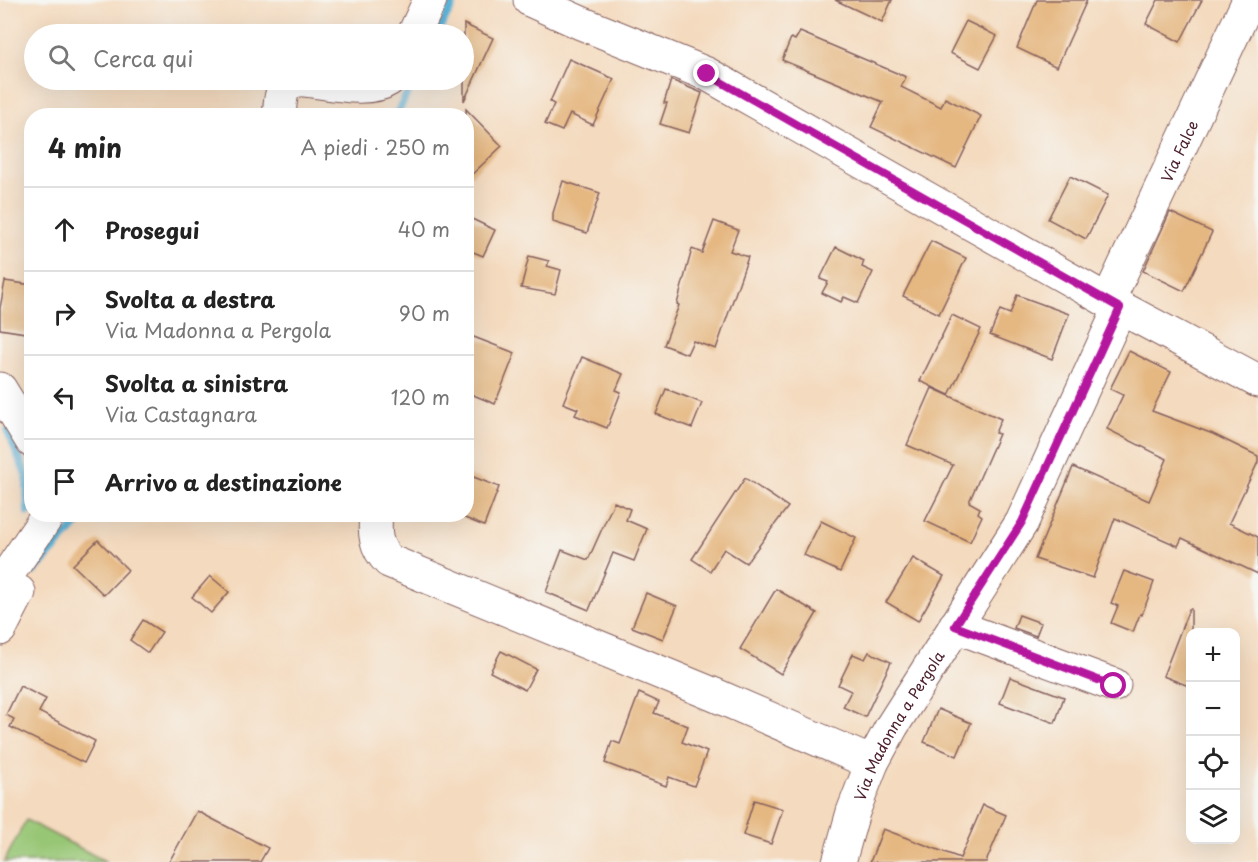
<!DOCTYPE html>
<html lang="it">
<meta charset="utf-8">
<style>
body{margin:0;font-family:"Playpen Sans",sans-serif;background:#f6f6f6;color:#222}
.controls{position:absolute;right:18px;bottom:18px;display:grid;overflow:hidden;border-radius:12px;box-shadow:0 6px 24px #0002}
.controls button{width:54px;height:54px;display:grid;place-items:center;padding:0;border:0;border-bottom:2px solid #e0e0e0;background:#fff;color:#222;font:30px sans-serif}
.stop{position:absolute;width:18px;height:18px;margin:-14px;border:4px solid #b5179e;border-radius:50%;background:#fff}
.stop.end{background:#b5179e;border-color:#fff;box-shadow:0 2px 6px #0008}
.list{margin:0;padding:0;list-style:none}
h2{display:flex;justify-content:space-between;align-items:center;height:78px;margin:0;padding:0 24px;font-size:26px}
h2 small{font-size:20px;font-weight:400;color:#767676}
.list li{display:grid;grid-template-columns:39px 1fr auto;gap:18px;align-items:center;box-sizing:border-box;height:84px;padding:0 24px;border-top:2px solid #e0e0e0}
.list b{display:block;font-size:22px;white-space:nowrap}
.list p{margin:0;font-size:20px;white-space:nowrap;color:#767676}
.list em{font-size:20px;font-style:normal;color:#767676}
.icon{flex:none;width:33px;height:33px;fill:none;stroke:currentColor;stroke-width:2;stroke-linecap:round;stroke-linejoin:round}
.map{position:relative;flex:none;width:1258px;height:862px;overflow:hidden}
.search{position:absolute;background:#fff;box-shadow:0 6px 24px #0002;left:24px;top:24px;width:450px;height:66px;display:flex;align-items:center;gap:15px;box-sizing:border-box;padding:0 21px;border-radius:33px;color:#767676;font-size:22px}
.panel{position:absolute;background:#fff;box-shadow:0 6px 24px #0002;left:24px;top:108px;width:450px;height:414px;border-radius:24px}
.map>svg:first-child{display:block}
.green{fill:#97c675;stroke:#707250;stroke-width:1.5}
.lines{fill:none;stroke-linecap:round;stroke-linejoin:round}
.stream{stroke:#5ab1d6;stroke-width:8}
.building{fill:#e5b781}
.minor-casing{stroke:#86605e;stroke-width:35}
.minor{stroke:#fff;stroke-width:33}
.route{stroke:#b5179e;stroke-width:8}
.labels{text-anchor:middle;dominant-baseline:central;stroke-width:4.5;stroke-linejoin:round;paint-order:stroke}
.street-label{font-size:15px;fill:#4a1f2b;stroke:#f6f6f2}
</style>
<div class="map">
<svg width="1258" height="862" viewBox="0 0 1258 862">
<rect width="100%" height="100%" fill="#f6f6f2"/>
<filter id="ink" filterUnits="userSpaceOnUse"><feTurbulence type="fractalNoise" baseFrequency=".0167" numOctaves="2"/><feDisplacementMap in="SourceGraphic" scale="12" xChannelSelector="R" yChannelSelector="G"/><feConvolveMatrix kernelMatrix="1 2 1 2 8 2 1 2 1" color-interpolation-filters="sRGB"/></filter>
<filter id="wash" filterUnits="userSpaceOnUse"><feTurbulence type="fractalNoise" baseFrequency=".008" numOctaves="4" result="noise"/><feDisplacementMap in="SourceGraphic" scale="24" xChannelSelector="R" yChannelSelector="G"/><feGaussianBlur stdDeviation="1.35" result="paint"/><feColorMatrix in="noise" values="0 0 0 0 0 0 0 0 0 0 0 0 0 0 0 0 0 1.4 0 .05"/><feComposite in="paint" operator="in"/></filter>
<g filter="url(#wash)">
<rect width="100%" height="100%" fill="#f4dabe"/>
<path class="green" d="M26 820 107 862H4Z"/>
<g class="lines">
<g class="stream">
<path d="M437 34 455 0"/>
<path d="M396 116 414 80"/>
<path d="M8 431 27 477 28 512"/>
<path d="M34 571 86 514"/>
</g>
</g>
<g id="blocks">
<g class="building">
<path d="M835 0H892L882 22Z"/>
<path d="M1037 0H1087L1057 67 1017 48Z"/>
<path d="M1158 0H1202L1180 42 1146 24Z"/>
<path d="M966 21 997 36 980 68 950 53Z"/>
<path d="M464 24 493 38 464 101Z"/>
<path d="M800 32 906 77 901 87 941 107 945 98 981 116 956 168 871 127 883 102 782 60 791 38 795 40Z"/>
<path d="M569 59 614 79 593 125 570 114 562 131 545 124 554 104 550 102Z"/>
<path d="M671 80 702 93 689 133 660 124 667 103H664Z"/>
<path d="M466 109 502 146 466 180Z"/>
<path d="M1070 176 1108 195 1086 239 1048 219Z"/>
<path d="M563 181 600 193 587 233 553 222V213Z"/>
<path d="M1170 212 1212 232 1184 291 1143 271Z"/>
<path d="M472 219 495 230 483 256 466 249V231Z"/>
<path d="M714 221 738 230 730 251 748 257 716 349 693 341 687 354 664 345 679 305 677 304 692 249 702 253Z"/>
<path d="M931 241 966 258 939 314 903 296Z"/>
<path d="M836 247 864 261 862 267 873 272 858 303 844 297 841 302 822 293 828 282 820 279Z"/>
<path d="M529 256 549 261 547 266 561 270 555 294 521 288Z"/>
<path d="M5 281 32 285V334L0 329V308Z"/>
<path d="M1017 295 1069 314 1052 359 990 335 1000 310 1010 314Z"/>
<path d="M952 315 981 329 949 395 920 381Z"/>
<path d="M466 334 515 353 495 404 466 392Z"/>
<path d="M1129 351 1171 372 1152 411 1213 434 1258 456V462L1229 523 1258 537V574L1182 538 1178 546 1115 518 1093 578 1035 559 1073 467 1149 501 1167 459 1107 429 1123 395 1110 389Z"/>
<path d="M582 357 623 374 616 390 621 392 607 428 575 415 578 409 563 403Z"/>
<path d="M932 388 1001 419 995 433 999 434 969 502 980 508 978 513 982 516 970 542 925 521 953 465 907 445Z"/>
<path d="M666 389 702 403 692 428 656 414Z"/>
<path d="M466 474 499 487 484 526 460 516 461 514H466Z"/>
<path d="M745 478 788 507 746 563 724 549 710 571 692 559Z"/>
<path d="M614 502 630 509 626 520 647 529 634 561 613 553 589 610 546 592 562 550 588 560Z"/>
<path d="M821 521 856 538 840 572 804 555Z"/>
<path d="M98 540 128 570 104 595 73 565Z"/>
<path d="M913 558 944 576 918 621 886 602Z"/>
<path d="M1124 571 1154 582 1142 615 1140 614 1133 632 1111 623 1118 606 1111 603Z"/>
<path d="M210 576 229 592 211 613 192 597Z"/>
<path d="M776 589 817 613 781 674 740 649Z"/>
<path d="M646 593 677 606 663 639 632 627Z"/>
<path d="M1189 609H1191V687L1163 676Z"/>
<path d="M1019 615 1041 623 1036 636 1014 628Z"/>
<path d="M143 620 162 632 148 653 130 640Z"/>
<path d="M501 651 536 669 525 690 490 672Z"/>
<path d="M869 652 891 662 865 717 843 707 851 691 838 685 853 654 865 659Z"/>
<path d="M1010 677 1064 697 1055 723 1000 703Z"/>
<path d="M20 686 46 699 39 712 95 741 84 763 10 727 14 719 6 715Z"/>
<path d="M639 693 659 702 654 713 688 726 682 742 707 752 694 786 669 777 666 786 605 763 612 741 620 744Z"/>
<path d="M938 709 971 723 957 756 924 742Z"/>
<path d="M754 800 783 809 771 844 743 835Z"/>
<path d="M983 805 1006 815 986 862H870L883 829 960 858Z"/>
<path d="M197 811 268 848 260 862H169Z"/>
</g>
</g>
</g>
<g filter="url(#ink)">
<use href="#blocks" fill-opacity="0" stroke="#86605e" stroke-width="1.5"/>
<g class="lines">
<defs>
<g id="minor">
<path d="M530 0 581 23 707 74 1108 301 1258 381"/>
<path d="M414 34 430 0"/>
<path d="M304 80C327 82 368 93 388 80"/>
<path d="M279 116C281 98 279 86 297 80"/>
<path id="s1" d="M1108 301 1249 0"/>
<path d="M0 389 32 441"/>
<path d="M376 514C374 533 375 547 389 561L715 695 872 763"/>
<path d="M0 584 19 592 0 629"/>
<path d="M1 584 46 518V514"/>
<path d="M955 626 1114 685"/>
<path id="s2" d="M839 862 853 812 872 763 892 726 1022 522 1120 308"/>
</g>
</defs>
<use href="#minor" class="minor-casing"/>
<use href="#minor" class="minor"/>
</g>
</g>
<g class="lines" filter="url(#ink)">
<path class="route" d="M707 74 1120 308 1022 522 955 626 1114 686"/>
</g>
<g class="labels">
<g class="street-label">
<text stroke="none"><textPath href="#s1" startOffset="166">Via Falce</textPath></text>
<text stroke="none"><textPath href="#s2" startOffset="150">Via Madonna a Pergola</textPath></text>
</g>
</g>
</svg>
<div class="controls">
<button>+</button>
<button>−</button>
<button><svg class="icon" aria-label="locate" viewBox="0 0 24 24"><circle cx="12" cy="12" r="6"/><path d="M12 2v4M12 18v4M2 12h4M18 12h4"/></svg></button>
<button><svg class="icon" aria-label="layers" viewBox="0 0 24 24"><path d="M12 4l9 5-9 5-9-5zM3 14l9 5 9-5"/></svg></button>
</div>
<div class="stop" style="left:1114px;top:686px"></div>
<div class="stop end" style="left:707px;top:74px"></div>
<div class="search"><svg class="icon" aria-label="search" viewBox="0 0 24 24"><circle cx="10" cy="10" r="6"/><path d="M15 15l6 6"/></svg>Cerca qui</div>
<section class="panel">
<h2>4 min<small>A piedi · 250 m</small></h2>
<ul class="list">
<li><svg class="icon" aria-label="ahead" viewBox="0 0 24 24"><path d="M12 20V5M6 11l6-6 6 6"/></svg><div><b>Prosegui</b></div><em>40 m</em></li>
<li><svg class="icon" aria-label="right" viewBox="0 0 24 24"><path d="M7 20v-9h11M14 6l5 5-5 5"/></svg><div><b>Svolta a destra</b><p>Via Madonna a Pergola</p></div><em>90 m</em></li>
<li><svg class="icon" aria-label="left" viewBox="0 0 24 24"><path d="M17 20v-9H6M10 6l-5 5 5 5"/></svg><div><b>Svolta a sinistra</b><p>Via Castagnara</p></div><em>120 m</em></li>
<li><svg class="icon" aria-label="arrive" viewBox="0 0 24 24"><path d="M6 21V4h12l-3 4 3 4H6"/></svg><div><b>Arrivo a destinazione</b></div></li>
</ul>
</section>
</div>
